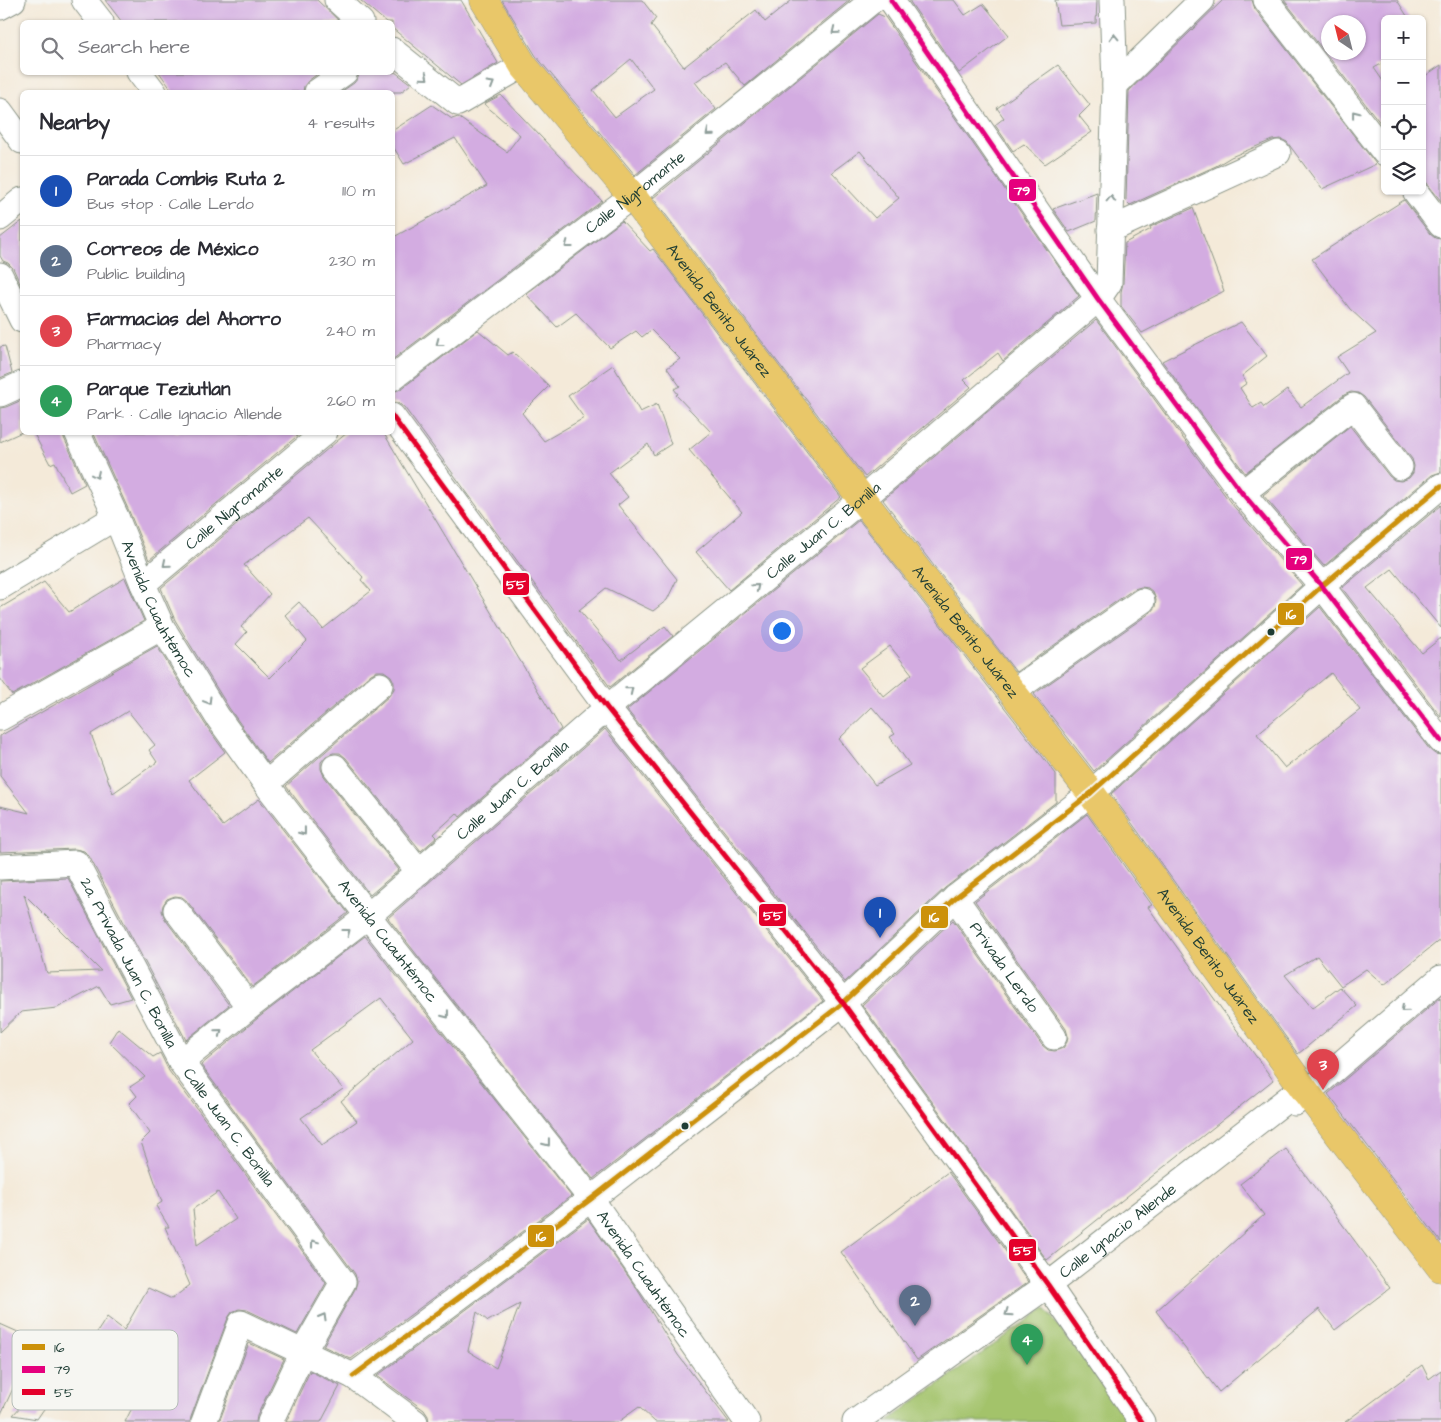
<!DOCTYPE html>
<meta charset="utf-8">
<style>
body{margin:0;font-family:"Architects Daughter",sans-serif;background:#f7f7f7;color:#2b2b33}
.controls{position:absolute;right:15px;top:15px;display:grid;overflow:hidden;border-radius:8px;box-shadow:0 1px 4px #0004}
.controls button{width:45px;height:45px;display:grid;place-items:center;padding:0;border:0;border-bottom:1px solid #e1e1e2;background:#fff;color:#2b2b33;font:25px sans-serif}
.compass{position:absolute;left:1321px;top:15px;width:45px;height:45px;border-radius:50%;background:#fff;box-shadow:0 1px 4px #0004;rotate:325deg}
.you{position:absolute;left:781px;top:630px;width:18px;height:18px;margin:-12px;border:4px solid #fff;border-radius:50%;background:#1a73e8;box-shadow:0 0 0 8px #1a73e833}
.badge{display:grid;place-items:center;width:32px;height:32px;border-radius:50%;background:#b45309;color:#fff;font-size:16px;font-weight:700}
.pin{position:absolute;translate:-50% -41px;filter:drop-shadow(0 1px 2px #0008)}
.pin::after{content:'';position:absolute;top:26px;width:18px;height:15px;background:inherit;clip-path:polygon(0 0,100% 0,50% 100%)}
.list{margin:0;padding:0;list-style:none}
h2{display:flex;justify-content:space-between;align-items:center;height:65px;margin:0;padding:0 20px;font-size:21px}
h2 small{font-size:16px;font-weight:400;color:#7c7c81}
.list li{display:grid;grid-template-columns:32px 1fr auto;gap:15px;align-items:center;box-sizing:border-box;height:70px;padding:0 20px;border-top:1px solid #e1e1e2}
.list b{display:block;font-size:19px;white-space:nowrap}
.list p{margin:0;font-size:16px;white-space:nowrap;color:#7c7c81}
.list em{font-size:16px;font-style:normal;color:#7c7c81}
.icon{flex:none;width:28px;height:28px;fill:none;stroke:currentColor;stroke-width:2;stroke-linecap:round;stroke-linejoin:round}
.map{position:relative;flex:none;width:1441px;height:1422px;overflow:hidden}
.search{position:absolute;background:#fff;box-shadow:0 1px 4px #0004;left:20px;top:20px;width:375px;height:55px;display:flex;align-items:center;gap:12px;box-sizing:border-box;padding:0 18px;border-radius:8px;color:#7c7c81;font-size:19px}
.panel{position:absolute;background:#fff;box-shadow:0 1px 4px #0004;left:20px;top:90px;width:375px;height:345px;border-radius:8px}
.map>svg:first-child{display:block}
.green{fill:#a3c36b;stroke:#618050}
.building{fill:#d3ace1;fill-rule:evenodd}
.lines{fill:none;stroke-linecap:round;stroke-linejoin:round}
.minor-casing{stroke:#8a9486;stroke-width:27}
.major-casing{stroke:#8a9486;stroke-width:29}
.minor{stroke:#fff;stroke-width:25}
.major{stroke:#e9c769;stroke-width:28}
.bus-1-casing{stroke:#f6f6f2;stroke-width:9}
.bus-2-casing{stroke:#f6f6f2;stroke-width:9}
.bus-3-casing{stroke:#f6f6f2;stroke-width:9}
.bus-1{stroke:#cc910a;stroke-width:5}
.bus-2{stroke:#e5007d;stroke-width:5}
.bus-3{stroke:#e4002b;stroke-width:5}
.oneway{stroke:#8f9e9a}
.bus-dot{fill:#1f3d34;stroke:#f6f6f2;stroke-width:2}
.labels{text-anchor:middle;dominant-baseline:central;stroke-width:4.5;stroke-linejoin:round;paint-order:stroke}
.street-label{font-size:16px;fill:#1f3d34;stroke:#f6f6f2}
.key{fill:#f6f6f2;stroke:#b6beb9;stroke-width:1}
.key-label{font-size:14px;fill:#1f3d34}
.line-badge{stroke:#f6f6f2;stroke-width:2}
.badge-label{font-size:14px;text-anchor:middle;font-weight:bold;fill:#fff}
</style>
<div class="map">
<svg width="1441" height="1422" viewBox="0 0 1441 1422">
<rect width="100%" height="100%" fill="#f6f6f2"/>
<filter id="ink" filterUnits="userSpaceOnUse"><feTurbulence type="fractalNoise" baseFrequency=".02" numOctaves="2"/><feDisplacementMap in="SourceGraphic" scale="10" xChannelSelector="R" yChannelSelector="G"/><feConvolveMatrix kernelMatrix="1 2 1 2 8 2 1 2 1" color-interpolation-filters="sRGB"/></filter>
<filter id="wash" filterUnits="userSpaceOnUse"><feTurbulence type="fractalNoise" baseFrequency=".0096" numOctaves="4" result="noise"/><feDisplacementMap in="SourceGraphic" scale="20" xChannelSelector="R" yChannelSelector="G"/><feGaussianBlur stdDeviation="1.12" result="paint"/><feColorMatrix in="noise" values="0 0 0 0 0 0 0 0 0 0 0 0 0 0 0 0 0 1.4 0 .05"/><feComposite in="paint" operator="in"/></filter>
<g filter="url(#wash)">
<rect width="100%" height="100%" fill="#f4ead9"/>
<path class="green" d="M1045 1308 1130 1422H886Z"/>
<g id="blocks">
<g class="building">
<path d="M105 0H317L340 22H122Z"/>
<path d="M360 0H461L498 63 461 85 392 28V22H386Z"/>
<path d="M502 0H642L656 18 651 25 684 67 756 10 765 22 792 0H850L745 86 725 62 695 82 716 109 635 175 536 56ZM631 59 654 89 615 117 593 90Z"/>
<path d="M910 0H954L965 15 983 4 1009 35 959 73 910 2Z"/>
<path d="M1055 0H1097L1096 23 1059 25Z"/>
<path d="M1223 0H1252L1255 9 1376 164 1322 189 1287 142 1281 139 1272 140 1231 157 1216 166 1130 205 1126 201 1129 91Z"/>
<path d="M1284 0H1397L1409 19H1385V62L1374 68 1385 84V129ZM1328 22H1358V52H1328Z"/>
<path d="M878 14 885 17 1079 296 1003 361 998 353 964 380 971 387 865 477 653 198ZM860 151 899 198 875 218 832 172Z"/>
<path d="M1058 65 1090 105 1079 116 1092 132 1045 164 1024 144 1013 151 995 125 1004 118 997 108Z"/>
<path d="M1441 65V201L1426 182 1422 179V78Z"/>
<path d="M159 72H320L308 81 304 86 303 92H173Z"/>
<path d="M359 72H395L411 84 401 92H341L354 83 358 78Z"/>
<path d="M501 95 602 201 392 360V238L487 186 455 138 404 164 392 145V131L432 105 452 119 458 117 507 152 520 135 484 104Z"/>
<path d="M1097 193 1096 221 1069 232 1053 209Z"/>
<path d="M1404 200 1430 234 1435 238 1441 239V472L1432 475 1324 566 1263 495 1350 426 1389 476 1394 480 1401 481 1409 478 1413 473 1414 466 1412 459 1364 397 1358 393 1351 392 1344 395 1245 473 1162 361 1241 322 1267 356 1242 376 1247 383 1240 388 1253 408 1261 403 1264 407 1287 390 1301 407 1348 373 1337 357 1376 333 1350 309 1312 259Z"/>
<path d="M1193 208 1224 291 1142 333 1121 306V292L1123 283 1125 243 1151 229 1150 227Z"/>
<path d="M22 221V288L13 268 8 263 3 261 0 256V238Z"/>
<path d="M622 221 650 251 653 249 841 497 729 590 696 552 742 512 689 450 711 432 676 395 678 394 674 389 680 386 667 368 680 359 651 330 642 337 636 331 610 348 576 313 557 327 526 294Z"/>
<path d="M1096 320 1230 502 1302 585 1094 771 1034 694 1150 613 1155 607 1156 600 1153 592 1148 588 1141 587 1134 589 1016 672 883 500Z"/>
<path d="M478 330 508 355 513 352 549 386 522 413 544 441 584 418 568 396 613 365 640 412 657 404 671 444 654 455 648 444 609 473 628 497 618 505 677 579 667 600 653 611 606 588 579 610 621 660 665 626 673 636 610 687 404 407 398 403 392 402V392L401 389Z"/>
<path d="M5 346 12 373 0 378V347Z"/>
<path d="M22 400V432L0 442V408L6 407Z"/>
<path d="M33 432H63L64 438 85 484 70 492 55 462 50 464Z"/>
<path d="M93 432H302L149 560 129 511Z"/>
<path d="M348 432H383L561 729 460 817 457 813 434 834 437 837 421 851 346 758 340 753H333L326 756 321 762V769L324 776 399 870 370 895 286 786 389 696 394 689V682L391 676 384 671H377L371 674 268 763 229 708 175 620 161 588ZM308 518 363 577 361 580 371 591 323 629 299 602 285 615 307 641 270 678 236 644 247 632 241 627 270 594 244 565Z"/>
<path d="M1441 505V628L1392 569 1367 588 1422 653 1441 638V717L1342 588Z"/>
<path d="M859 520 1056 774V802L945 888 845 982 627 710ZM890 646 912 674 884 697 860 668ZM872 707 895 734 890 737 910 765 875 785 839 739Z"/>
<path d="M125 578 144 621 12 695 0 678V608L44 582 69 612Z"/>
<path d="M1320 607 1430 750 1435 754 1441 755V939L1384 985 1366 969 1341 986 1317 956 1285 975 1312 1008 1340 987 1357 1006 1298 1054 1111 794ZM1331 673 1360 710 1285 768 1257 734Z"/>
<path d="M157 646 205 724 225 752 189 780 223 826 259 799 348 913 252 987 187 901 182 897 175 896 167 899 163 905 162 911 165 919 229 1005 186 1040 89 856 84 851 75 849 0 852V806L29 813 0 776V736ZM128 711 155 745 149 750 157 762 113 793 91 734Z"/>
<path d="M605 729 823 1001 593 1179 388 918Z"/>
<path d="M1087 814 1152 905 1148 907 1273 1080 1047 1260 862 1005 953 920 1042 1045 1048 1050 1055 1051 1063 1048 1067 1042 1068 1036 1066 1029 975 901Z"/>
<path d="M68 878 131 998 110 1004 99 986 57 1008 21 1012 0 1032V881ZM24 894 101 971 47 973Z"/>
<path d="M365 936 571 1196 351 1359 323 1346 355 1289 357 1282 355 1274 201 1065 258 1018ZM381 998 413 1039 341 1101 357 1121 322 1145 301 1118 343 1089 310 1050Z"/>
<path d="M1441 997V1242L1328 1094Z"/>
<path d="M118 1028 153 1057 160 1053 169 1071 326 1283 297 1334 247 1310 239 1309 232 1312 228 1318 191 1417 190 1422H125L132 1408 84 1379 73 1389 52 1372 87 1333 94 1337 107 1317 124 1330 148 1288 172 1299 190 1285 165 1227H169L156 1206 162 1202 141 1142 150 1133 129 1104 137 1096 130 1087 145 1077 109 1042ZM218 1192 236 1219 197 1245 193 1209Z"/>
<path d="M1286 1149 1390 1288 1335 1330 1319 1309 1219 1392 1156 1311 1264 1215 1240 1184Z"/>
<path d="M948 1172 1028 1282 917 1360 841 1252Z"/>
<path d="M588 1219 637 1289 678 1355 729 1422H655L639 1407 618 1422H429L428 1416 424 1410 377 1376ZM520 1304 496 1368 468 1351 477 1312 488 1321Z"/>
<path d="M0 1324 36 1340 0 1416Z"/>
<path d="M249 1343 284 1359 257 1416 256 1422H219Z"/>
<path d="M1422 1365 1429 1379 1441 1370V1422H1345Z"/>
<path d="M310 1371 340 1386 321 1422H286Z"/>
<path d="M43 1382 48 1403 37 1419 13 1415Z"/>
</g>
</g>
</g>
<g filter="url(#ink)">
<use href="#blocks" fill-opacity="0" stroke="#8a9486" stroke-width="1"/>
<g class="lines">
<defs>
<g id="minor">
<path d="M84 0 101 22"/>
<path d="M337 0 361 22"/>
<path d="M891 0 1098 299 1242 493 1322 586 1441 741"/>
<path d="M1266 0 1385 153"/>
<path d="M0 7 13 0"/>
<path d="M392 50 458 103 523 65"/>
<path d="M139 72 154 92"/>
<path d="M1115 85 1202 0"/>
<path d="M317 92 345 72"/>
<path d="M0 111 22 141"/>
<path d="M1415 191 1441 225"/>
<path d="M0 218 22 200"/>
<path d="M1110 230 1278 153"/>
<path d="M0 275 22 320"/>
<path id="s1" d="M392 378 632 196 873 0"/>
<path d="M0 394 22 384"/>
<path d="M392 416 607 708 843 1003 1048 1285 1142 1422"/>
<path id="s2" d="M77 432 116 517 143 584 162 627 217 716 266 784 368 916 591 1199 747 1422"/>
<path d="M1242 493 1353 406 1400 467"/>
<path id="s3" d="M143 584 325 432"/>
<path d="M0 587 116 517"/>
<path d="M1012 692 1142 601"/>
<path d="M0 718 162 627"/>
<path d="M335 767 419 872"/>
<path d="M266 784 380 685"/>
<path id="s4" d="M0 867 76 863 181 1062 343 1282 303 1352 270 1422"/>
<path id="s5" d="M955 898 1054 1037"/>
<path d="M176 910 249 1007"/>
<path id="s6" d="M181 1062 249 1007 368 916 607 708 862 499 1098 299 1109 283 1115 85 1112 0"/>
<path d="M1295 1103 1441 978"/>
<path d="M353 1376 591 1199 843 1003 955 898 1091 793 1322 586 1441 486"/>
<path d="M204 1422 241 1323 353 1376 415 1422"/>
<path id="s7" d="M855 1422 1048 1285 1303 1087"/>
</g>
<g id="major">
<path id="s8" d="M484 0 523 65 632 196 862 499 1091 793 1307 1093 1441 1268"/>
</g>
</defs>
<use href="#minor" class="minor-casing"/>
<use href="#major" class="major-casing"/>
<use href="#minor" class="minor"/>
<use href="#major" class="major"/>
<defs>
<path id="bus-1" d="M353 1376 591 1199 843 1003 955 898 1091 793 1322 586 1441 486"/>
<path id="bus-2" d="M891 0 1098 299 1242 493 1322 586 1441 741"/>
<path id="bus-3" d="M392 416 607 708 843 1003 1048 1285 1142 1422"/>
</defs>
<use href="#bus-1" class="bus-1-casing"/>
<use href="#bus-2" class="bus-2-casing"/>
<use href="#bus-3" class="bus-3-casing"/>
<use href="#bus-1" class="bus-1"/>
<use href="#bus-2" class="bus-2"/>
<use href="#bus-3" class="bus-3"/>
</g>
<defs><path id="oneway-chevron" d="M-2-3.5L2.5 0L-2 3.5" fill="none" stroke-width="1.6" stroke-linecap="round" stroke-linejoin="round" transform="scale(1.25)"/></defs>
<g class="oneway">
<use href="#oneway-chevron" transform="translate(835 31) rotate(141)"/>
<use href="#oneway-chevron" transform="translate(1114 37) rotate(-92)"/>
<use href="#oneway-chevron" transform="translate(425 77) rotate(39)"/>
<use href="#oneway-chevron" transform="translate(491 84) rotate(-31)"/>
<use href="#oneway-chevron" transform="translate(1355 114) rotate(-128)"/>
<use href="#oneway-chevron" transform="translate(709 133) rotate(141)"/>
<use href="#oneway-chevron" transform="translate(1111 199) rotate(-88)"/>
<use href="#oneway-chevron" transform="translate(568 245) rotate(143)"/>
<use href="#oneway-chevron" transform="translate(439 343) rotate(143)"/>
<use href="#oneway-chevron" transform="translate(96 475) rotate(65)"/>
<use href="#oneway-chevron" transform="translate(166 564) rotate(140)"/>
<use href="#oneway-chevron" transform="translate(756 587) rotate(-39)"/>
<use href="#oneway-chevron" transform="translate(630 690) rotate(-39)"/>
<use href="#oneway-chevron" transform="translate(208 701) rotate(59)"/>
<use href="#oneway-chevron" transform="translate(303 832) rotate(52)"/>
<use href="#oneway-chevron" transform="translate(347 932) rotate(-37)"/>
<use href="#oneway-chevron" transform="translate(1404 1009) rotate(139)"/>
<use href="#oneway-chevron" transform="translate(446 1015) rotate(52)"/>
<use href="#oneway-chevron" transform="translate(219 1032) rotate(-39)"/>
<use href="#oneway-chevron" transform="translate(547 1143) rotate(52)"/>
<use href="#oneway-chevron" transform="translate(314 1243) rotate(-127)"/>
<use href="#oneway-chevron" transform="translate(1008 1313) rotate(145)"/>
<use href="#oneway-chevron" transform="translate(323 1317) rotate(-60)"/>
</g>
</g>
<g class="bus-dot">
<circle cx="1271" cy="632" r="4.5"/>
<circle cx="685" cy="1126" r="4.5"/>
</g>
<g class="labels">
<g class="street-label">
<text stroke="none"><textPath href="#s1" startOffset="306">Calle Nigromante</textPath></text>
<text stroke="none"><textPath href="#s8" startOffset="390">Avenida Benito Juárez</textPath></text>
<text stroke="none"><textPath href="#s3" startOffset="119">Calle Nigromante</textPath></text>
<text stroke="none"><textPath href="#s6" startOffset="834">Calle Juan C. Bonilla</textPath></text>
<text stroke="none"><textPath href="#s2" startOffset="195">Avenida Cuauhtémoc</textPath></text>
<text stroke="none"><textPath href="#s8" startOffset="795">Avenida Benito Juárez</textPath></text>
<text stroke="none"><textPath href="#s6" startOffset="429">Calle Juan C. Bonilla</textPath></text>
<text stroke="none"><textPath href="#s2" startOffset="600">Avenida Cuauhtémoc</textPath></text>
<text stroke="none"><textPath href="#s8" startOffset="1200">Avenida Benito Juárez</textPath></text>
<text stroke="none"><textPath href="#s4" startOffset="189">2a. Privada Juan C. Bonilla</textPath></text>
<text stroke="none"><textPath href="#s5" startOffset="85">Privada Lerdo</textPath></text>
<text stroke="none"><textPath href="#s4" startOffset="382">Calle Juan C. Bonilla</textPath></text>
<text stroke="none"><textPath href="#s7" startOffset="325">Calle Ignacio Allende</textPath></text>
<text stroke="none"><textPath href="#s2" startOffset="1020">Avenida Cuauhtémoc</textPath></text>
</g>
</g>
<rect x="12" y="1330" width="166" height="80" rx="8" class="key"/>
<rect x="22" y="1344" width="23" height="6" fill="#cc910a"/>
<rect x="22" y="1366" width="23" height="7" fill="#e5007d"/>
<rect x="22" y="1389" width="23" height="6" fill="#e4002b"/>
<g class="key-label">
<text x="54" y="1352">16</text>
<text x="54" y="1374">79</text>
<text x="54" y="1397">55</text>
</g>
<g class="line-badge">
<rect x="1008" y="178" width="29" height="24" rx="5" fill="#e5007d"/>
<rect x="1285" y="547" width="28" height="24" rx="5" fill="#e5007d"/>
<rect x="502" y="572" width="28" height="24" rx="5" fill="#e4002b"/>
<rect x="1277" y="602" width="28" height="24" rx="5" fill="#cc910a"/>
<rect x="758" y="903" width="29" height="24" rx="5" fill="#e4002b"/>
<rect x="920" y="905" width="29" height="24" rx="5" fill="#cc910a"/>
<rect x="527" y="1224" width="28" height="24" rx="5" fill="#cc910a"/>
<rect x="1008" y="1238" width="29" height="24" rx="5" fill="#e4002b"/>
</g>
<g class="badge-label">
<text x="1022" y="195">79</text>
<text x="1299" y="564">79</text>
<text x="516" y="589">55</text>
<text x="1291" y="619">16</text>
<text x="773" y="920">55</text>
<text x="934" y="922">16</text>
<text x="541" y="1241">16</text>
<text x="1023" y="1255">55</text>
</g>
</svg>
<div class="controls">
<button>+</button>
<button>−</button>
<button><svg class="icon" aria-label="locate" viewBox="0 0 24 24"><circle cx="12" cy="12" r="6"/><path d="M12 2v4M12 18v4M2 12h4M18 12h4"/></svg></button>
<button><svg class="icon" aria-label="layers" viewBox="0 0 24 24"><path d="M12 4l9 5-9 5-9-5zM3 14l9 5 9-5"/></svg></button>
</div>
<svg class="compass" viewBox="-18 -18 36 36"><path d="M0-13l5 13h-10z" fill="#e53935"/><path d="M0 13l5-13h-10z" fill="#7c7c81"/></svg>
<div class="you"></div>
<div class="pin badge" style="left:880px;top:938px;background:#1a4fb4">1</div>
<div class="pin badge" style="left:915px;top:1326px;background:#5c6f8a">2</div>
<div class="pin badge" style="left:1323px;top:1090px;background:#e0444e">3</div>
<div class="pin badge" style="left:1027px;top:1365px;background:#2e9e5b">4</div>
<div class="search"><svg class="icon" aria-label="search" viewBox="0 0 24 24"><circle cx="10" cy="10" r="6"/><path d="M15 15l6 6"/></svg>Search here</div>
<section class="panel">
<h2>Nearby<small>4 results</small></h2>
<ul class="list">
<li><span class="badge" style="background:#1a4fb4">1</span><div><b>Parada Combis Ruta 2</b><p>Bus stop · Calle Lerdo</p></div><em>110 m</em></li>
<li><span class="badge" style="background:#5c6f8a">2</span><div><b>Correos de México</b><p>Public building</p></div><em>230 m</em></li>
<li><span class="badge" style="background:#e0444e">3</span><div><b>Farmacias del Ahorro</b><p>Pharmacy</p></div><em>240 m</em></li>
<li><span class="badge" style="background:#2e9e5b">4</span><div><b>Parque Teziutlan</b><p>Park · Calle Ignacio Allende</p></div><em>260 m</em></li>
</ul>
</section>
</div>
